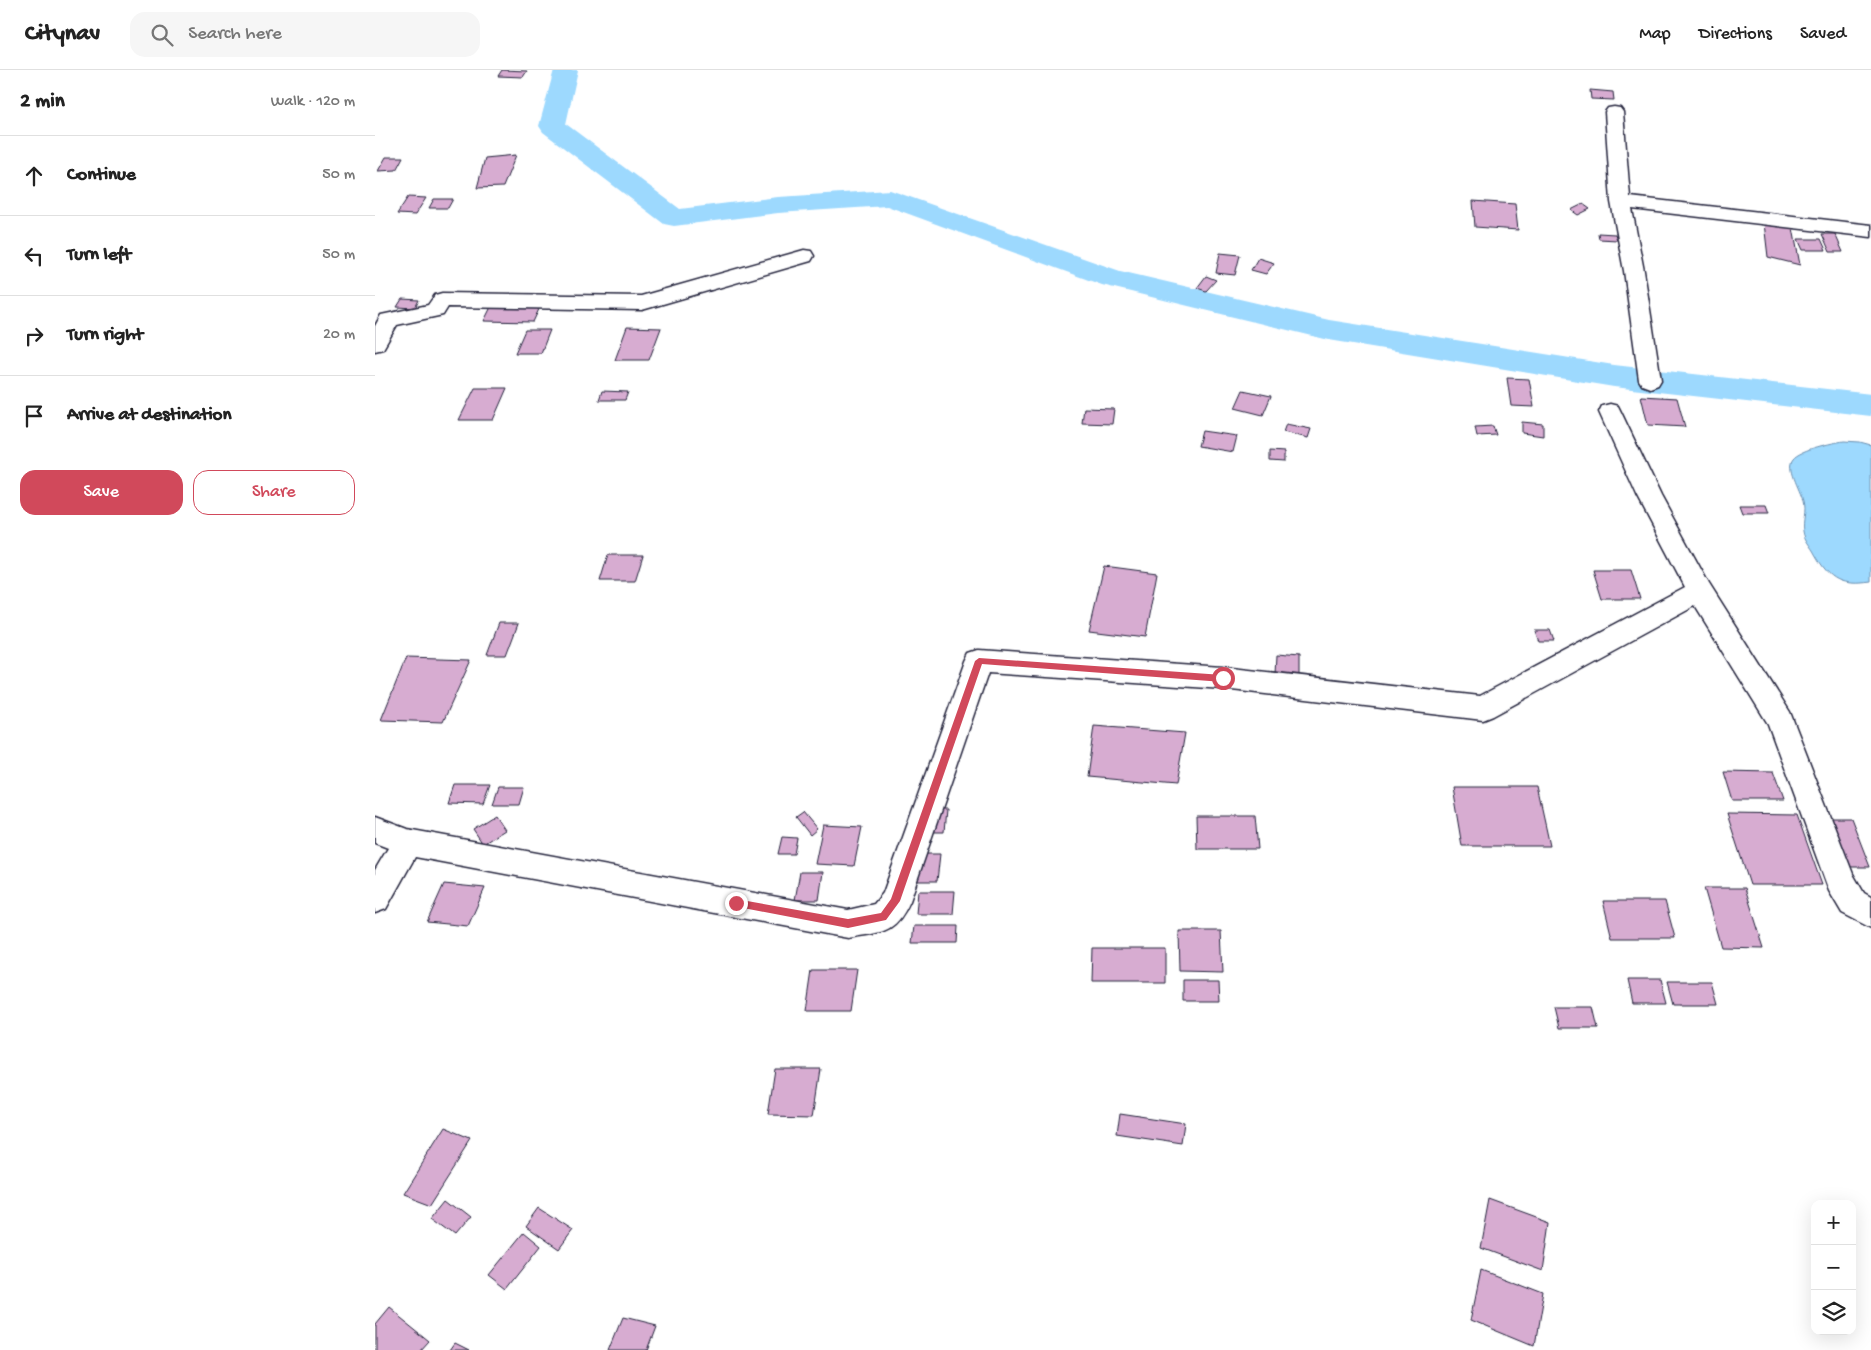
<!DOCTYPE html>
<meta charset="utf-8">
<style>
body{margin:0;font-family:"Gochi Hand",sans-serif;background:#f6f6f6;color:#222}
.controls{position:absolute;right:15px;bottom:15px;display:grid;overflow:hidden;border-radius:10px;box-shadow:0 5px 20px #0002}
.controls button{width:45px;height:45px;display:grid;place-items:center;padding:0;border:0;border-bottom:1px solid #e0e0e0;background:#fff;color:#222;font:25px sans-serif}
.stop{position:absolute;width:15px;height:15px;margin:-11px;border:4px solid #d1495b;border-radius:50%;background:#fff}
.stop.end{background:#d1495b;border-color:#fff;box-shadow:0 1px 5px #0008}
.list{margin:0;padding:0;list-style:none}
h2{display:flex;justify-content:space-between;align-items:center;height:65px;margin:0;padding:0 20px;font-size:21px}
h2 small{font-size:16px;font-weight:400;color:#767676}
.list li{display:grid;grid-template-columns:32px 1fr auto;gap:15px;align-items:center;box-sizing:border-box;height:80px;padding:0 20px;border-top:1px solid #e0e0e0}
.list b{display:block;font-size:19px;white-space:nowrap}
.list em{font-size:16px;font-style:normal;color:#767676}
.actions{display:flex;gap:10px;padding:15px 20px}
.actions a{flex:1;padding:11px 0;border:1px solid #d1495b;border-radius:15px;text-align:center;font-size:18px;color:#d1495b}
.actions .main{background:#d1495b;color:#fff}
.icon{flex:none;width:28px;height:28px;fill:none;stroke:currentColor;stroke-width:2;stroke-linecap:round;stroke-linejoin:round}
.map{position:relative;flex:none;width:1496px;height:1280px;overflow:hidden}
header{display:flex;align-items:center;gap:30px;box-sizing:border-box;height:70px;padding:0 25px;background:#fff;border-bottom:1px solid #e0e0e0}
header strong{font-size:24px}
nav{display:flex;gap:28px;margin-inline-start:auto;font-size:18px}
.search{width:350px;height:45px;background:#f6f6f6;display:flex;align-items:center;gap:12px;box-sizing:border-box;padding:0 18px;border-radius:15px;color:#767676;font-size:19px}
main{display:flex}
aside{flex:1;background:#fff}
.map>svg:first-child{display:block}
.water{fill:#9dd9fe;stroke:#6c90b0}
.lines{fill:none;stroke-linecap:round;stroke-linejoin:round}
.canal{fill:#9dd9fe;fill-rule:evenodd}
.building{fill:#d7acd1;stroke:#22223b}
.street-casing{stroke:#22223b;stroke-width:3}
.street{fill:#fff;fill-rule:evenodd}
.route{fill:#d1495b}
</style>
<header>
<strong>Citynav</strong>
<div class="search"><svg class="icon" aria-label="search" viewBox="0 0 24 24"><circle cx="10" cy="10" r="6"/><path d="M15 15l6 6"/></svg>Search here</div>
<nav><a>Map</a><a>Directions</a><a>Saved</a></nav>
</header>
<main>
<aside>
<h2>2 min<small>Walk · 120 m</small></h2>
<ul class="list">
<li><svg class="icon" aria-label="ahead" viewBox="0 0 24 24"><path d="M12 20V5M6 11l6-6 6 6"/></svg><div><b>Continue</b></div><em>50 m</em></li>
<li><svg class="icon" aria-label="left" viewBox="0 0 24 24"><path d="M17 20v-9H6M10 6l-5 5 5 5"/></svg><div><b>Turn left</b></div><em>50 m</em></li>
<li><svg class="icon" aria-label="right" viewBox="0 0 24 24"><path d="M7 20v-9h11M14 6l5 5-5 5"/></svg><div><b>Turn right</b></div><em>20 m</em></li>
<li><svg class="icon" aria-label="arrive" viewBox="0 0 24 24"><path d="M6 21V4h12l-3 4 3 4H6"/></svg><div><b>Arrive at destination</b></div></li>
</ul>
<div class="actions"><a class="main">Save</a><a>Share</a></div>
</aside>
<div class="map">
<svg width="1496" height="1280" viewBox="0 0 1496 1280">
<rect width="100%" height="100%" fill="#fff"/>
<filter id="ink" filterUnits="userSpaceOnUse"><feTurbulence type="fractalNoise" baseFrequency=".02" numOctaves="2"/><feDisplacementMap in="SourceGraphic" scale="10" xChannelSelector="R" yChannelSelector="G"/><feConvolveMatrix kernelMatrix="1 2 1 2 8 2 1 2 1" color-interpolation-filters="sRGB"/></filter>
<g filter="url(#ink)">
<path class="water" d="M1469 371 1485 372 1496 375V512C1467 516 1455 511 1440 484 1436 476 1429 470 1428 461 1426 450 1431 442 1428 431 1425 419 1411 398 1419 388 1426 379 1457 373 1469 371Z"/>
<g class="lines">
<path class="canal" d="M179 0H203L191 54 305 139 403 127 515 120 745 201 954 250 1239 295 1496 324V346L1239 317 954 270 727 215 512 136 403 143 299 156 289 154 168 62 164 56Z"/>
</g>
<g class="building">
<path d="M127 0 152 1 148 7 123 6Z"/>
<path d="M1215 20 1238 22 1239 30 1216 29Z"/>
<path d="M141 85 128 117 102 118 110 88Z"/>
<path d="M11 87H28L21 100 3 101Z"/>
<path d="M33 127 51 128 40 145 22 144Z"/>
<path d="M59 129H78L73 138H54Z"/>
<path d="M1098 131 1140 134 1143 160 1100 157Z"/>
<path d="M1208 134 1215 139 1203 145 1196 140Z"/>
<path d="M1389 153 1418 158 1425 195 1393 187Z"/>
<path d="M1223 163 1240 164 1242 170 1224 169Z"/>
<path d="M1447 164H1460L1468 182H1455Z"/>
<path d="M1423 169H1446L1451 180H1428Z"/>
<path d="M845 183 865 185 860 205 841 203Z"/>
<path d="M883 188 899 193 891 204 876 200Z"/>
<path d="M831 206 841 210 831 221 822 218Z"/>
<path d="M27 229 44 230 40 238 22 237Z"/>
<path d="M116 237H165L158 252 109 251Z"/>
<path d="M252 257 286 258 274 290H240Z"/>
<path d="M150 260H175L166 283H140Z"/>
<path d="M1132 308 1154 309 1159 337 1136 336Z"/>
<path d="M100 318H132L118 350H84Z"/>
<path d="M868 320 896 326 888 345 860 338Z"/>
<path d="M227 321 253 322 250 330H224Z"/>
<path d="M1266 326 1302 328 1310 357 1273 355Z"/>
<path d="M709 338 739 339 737 354 707 353Z"/>
<path d="M1147 352 1168 354V366L1147 363Z"/>
<path d="M911 354 936 359 933 368 908 362Z"/>
<path d="M1118 356 1121 365 1102 366 1100 357Z"/>
<path d="M827 361 862 366 858 382 823 376Z"/>
<path d="M895 381 909 382V392L895 391Z"/>
<path d="M1364 435H1391L1394 443H1367Z"/>
<path d="M233 485H268L260 511H225Z"/>
<path d="M729 496 782 503 770 567 714 560Z"/>
<path d="M1218 500H1256L1265 529H1227Z"/>
<path d="M124 553H144L132 585H112Z"/>
<path d="M1159 560H1175L1179 571H1163Z"/>
<path d="M901 585 924 587V605L900 604Z"/>
<path d="M31 588 96 590 68 652 6 650Z"/>
<path d="M719 656 810 663 801 715 712 707Z"/>
<path d="M1348 702 1398 703 1408 731H1357Z"/>
<path d="M80 715H115L108 734 74 733Z"/>
<path d="M123 717H149L144 734H117Z"/>
<path d="M1077 717H1162L1175 776H1087Z"/>
<path d="M558 740H571L569 762H555Z"/>
<path d="M428 742 442 759 435 765 421 747Z"/>
<path d="M1352 744 1422 745 1447 815H1375Z"/>
<path d="M120 745 130 760 108 774 98 759Z"/>
<path d="M821 746H880L883 779H822Z"/>
<path d="M1450 748H1476L1495 797H1468Z"/>
<path d="M448 755 487 757 479 796 440 794Z"/>
<path d="M407 767 422 768 419 784H403Z"/>
<path d="M543 784H565L562 811H540Z"/>
<path d="M425 802H448L444 830H420Z"/>
<path d="M69 814 110 818 93 856 52 852Z"/>
<path d="M1329 818H1370L1389 878 1346 877Z"/>
<path d="M543 821H580L578 844H541Z"/>
<path d="M1228 831H1290L1300 868H1237Z"/>
<path d="M539 856H583L582 873H537Z"/>
<path d="M804 861H846L848 902 805 901Z"/>
<path d="M717 878H790V913H716Z"/>
<path d="M438 900H482L476 941H432Z"/>
<path d="M808 910H843L844 931H808Z"/>
<path d="M1252 910H1285L1291 933H1257Z"/>
<path d="M1292 912H1337L1343 934H1298Z"/>
<path d="M1179 937H1218L1223 958H1184Z"/>
<path d="M400 999H446L439 1045 393 1044Z"/>
<path d="M745 1044 811 1054 808 1076 742 1066Z"/>
<path d="M68 1059 97 1071 57 1134 28 1123Z"/>
<path d="M73 1129 96 1147 80 1166 57 1149Z"/>
<path d="M1115 1130 1175 1152 1168 1201 1106 1178Z"/>
<path d="M164 1138 198 1160 184 1179 151 1156Z"/>
<path d="M149 1162 166 1176 132 1219 114 1205Z"/>
<path d="M1106 1200 1168 1224 1159 1276 1096 1250Z"/>
<path d="M14 1237 55 1270 46 1280H0V1254Z"/>
<path d="M248 1248 280 1256 271 1280H235Z"/>
<path d="M80 1273 94 1280H75Z"/>
</g>
<g class="lines">
<defs>
<g id="street">
<path d="M1239 37 1245 38 1248 42 1255 127 1496 155V167L1257 139 1269 201 1286 310 1283 315 1275 318 1267 315 1264 310 1249 201 1236 132 1230 42 1233 38Z"/>
<path d="M429 180 436 181 439 186 436 191 267 240 73 237 68 245 22 255 8 279 0 281V256L6 245 53 235 60 225 67 223 266 226Z"/>
<path d="M1235 334 1243 336 1246 342 1286 426 1334 514 1415 642 1478 804 1489 823 1496 827V858L1467 843 1454 821 1393 654 1320 536 1118 646 1108 650 848 619 613 603 535 831C520 865 506 862 473 868L40 787 11 839 0 843V800L13 778 0 773V747L32 759 473 840 499 834 508 823 591 591 595 583 604 580 848 597 1105 626 1310 517 1262 426 1224 342 1227 336Z"/>
</g>
</defs>
<use href="#street" class="street-casing"/>
<use href="#street" class="street"/>
</g>
</g>
<path class="route" d="M604 588 848 605 852 608 848 612 607 594 525 831 511 850 473 858 358 836 357 833 361 829 473 849 506 843 516 829 600 591Z"/>
</svg>
<div class="controls">
<button>+</button>
<button>−</button>
<button><svg class="icon" aria-label="layers" viewBox="0 0 24 24"><path d="M12 4l9 5-9 5-9-5zM3 14l9 5 9-5"/></svg></button>
</div>
<div class="stop" style="left:848px;top:608px"></div>
<div class="stop end" style="left:361px;top:833px"></div>
</div>
</main>
